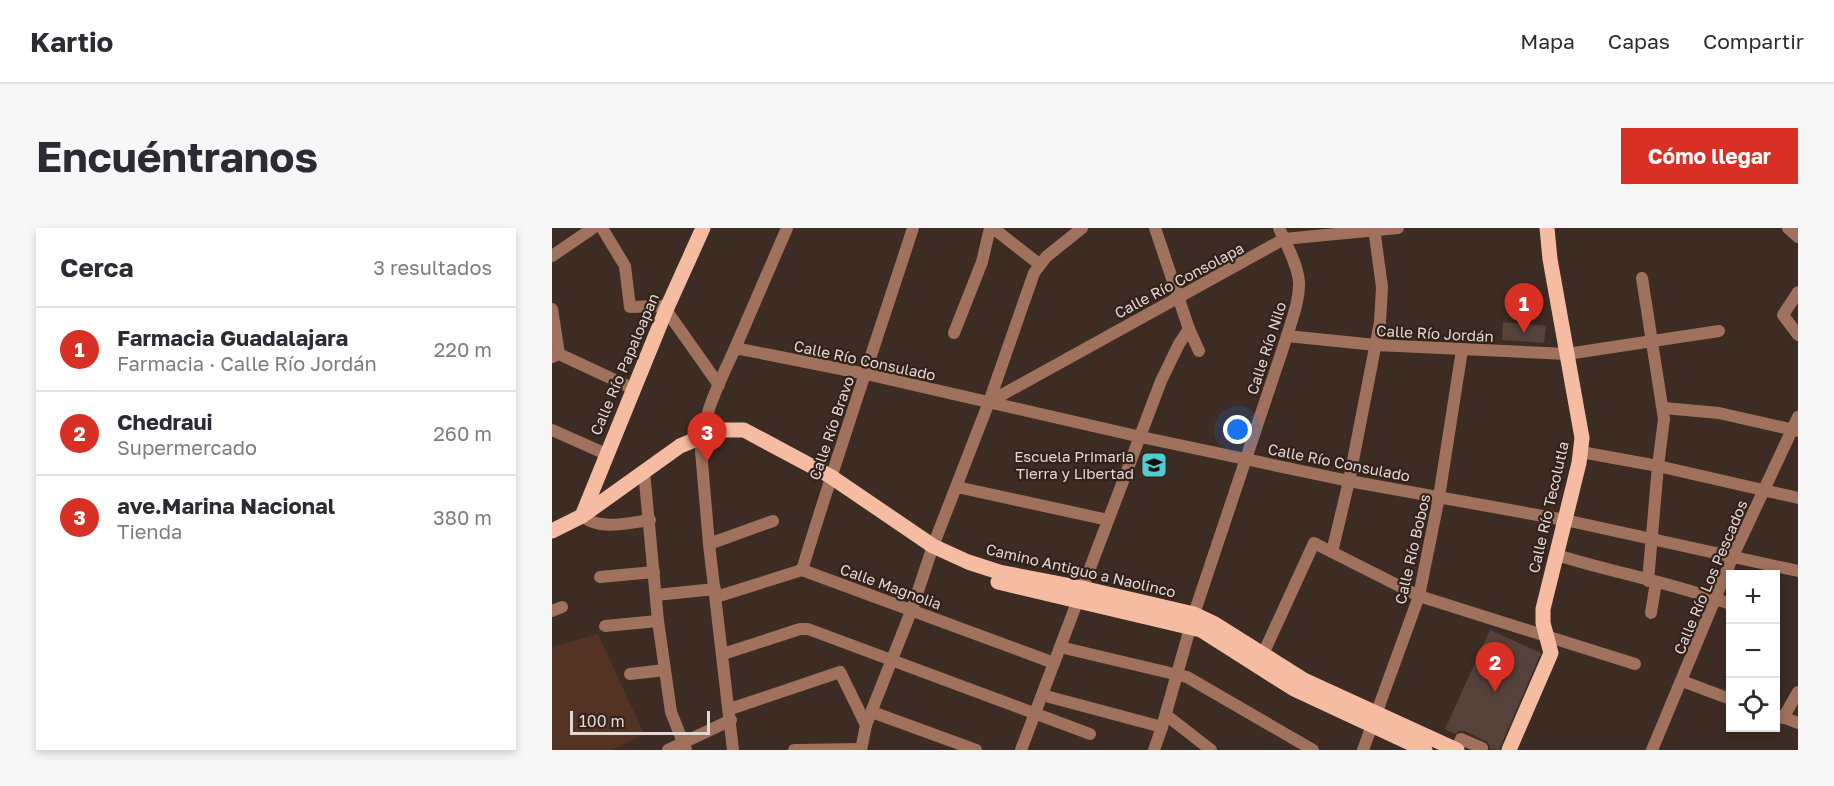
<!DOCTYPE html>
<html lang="es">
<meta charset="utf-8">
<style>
body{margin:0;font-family:"Golos Text",sans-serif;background:#f7f7f7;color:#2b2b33}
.controls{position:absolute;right:18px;bottom:18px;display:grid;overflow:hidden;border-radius:0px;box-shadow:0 3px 9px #0003}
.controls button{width:54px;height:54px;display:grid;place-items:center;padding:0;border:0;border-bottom:2px solid #e1e1e2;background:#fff;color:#2b2b33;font:30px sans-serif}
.scale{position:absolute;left:18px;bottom:15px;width:140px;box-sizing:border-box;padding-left:6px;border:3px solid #e2d7d2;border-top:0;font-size:16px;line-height:21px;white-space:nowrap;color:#e2d7d2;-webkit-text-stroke:4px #33221b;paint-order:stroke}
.you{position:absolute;left:686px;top:202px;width:21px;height:21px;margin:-15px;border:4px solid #fff;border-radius:50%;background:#1a73e8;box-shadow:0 0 0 9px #1a73e833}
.badge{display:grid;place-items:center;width:39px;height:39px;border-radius:50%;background:#d93025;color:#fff;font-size:20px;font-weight:700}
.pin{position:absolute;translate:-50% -50px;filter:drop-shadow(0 2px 3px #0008)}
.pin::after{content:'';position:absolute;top:32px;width:21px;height:18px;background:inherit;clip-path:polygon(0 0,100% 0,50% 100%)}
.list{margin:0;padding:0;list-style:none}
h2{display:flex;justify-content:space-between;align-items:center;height:78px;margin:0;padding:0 24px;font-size:26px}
h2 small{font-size:20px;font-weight:400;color:#7c7c81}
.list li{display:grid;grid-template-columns:39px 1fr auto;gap:18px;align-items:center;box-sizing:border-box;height:84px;padding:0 24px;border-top:2px solid #e1e1e2}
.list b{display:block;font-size:22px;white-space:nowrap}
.list p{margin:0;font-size:20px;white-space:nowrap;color:#7c7c81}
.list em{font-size:20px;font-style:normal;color:#7c7c81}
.icon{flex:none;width:33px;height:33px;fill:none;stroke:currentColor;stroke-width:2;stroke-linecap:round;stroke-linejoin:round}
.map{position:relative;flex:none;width:1246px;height:522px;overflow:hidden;border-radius:0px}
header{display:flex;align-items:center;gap:36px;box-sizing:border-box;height:84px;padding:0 30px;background:#fff;border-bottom:2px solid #e1e1e2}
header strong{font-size:28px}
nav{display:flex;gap:33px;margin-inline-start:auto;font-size:21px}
.intro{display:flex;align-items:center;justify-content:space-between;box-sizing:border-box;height:144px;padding:0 36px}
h1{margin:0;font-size:42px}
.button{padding:15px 27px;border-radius:0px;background:#d93025;color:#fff;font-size:21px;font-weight:700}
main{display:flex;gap:36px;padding:0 36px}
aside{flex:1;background:#fff;border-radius:0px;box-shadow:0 3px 9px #0003}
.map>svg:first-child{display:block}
.green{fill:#543324}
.building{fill:#55423a}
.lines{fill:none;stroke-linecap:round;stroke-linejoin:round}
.minor{stroke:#a0715c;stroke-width:12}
.major{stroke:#f6bca2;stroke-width:15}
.labels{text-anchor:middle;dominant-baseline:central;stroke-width:4.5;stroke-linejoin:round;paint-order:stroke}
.street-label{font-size:15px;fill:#e2d7d2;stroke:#33221b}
.poi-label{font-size:15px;fill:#e2d7d2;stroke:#33221b;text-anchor:end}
</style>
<header>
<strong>Kartio</strong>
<nav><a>Mapa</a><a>Capas</a><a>Compartir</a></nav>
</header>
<div class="intro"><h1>Encuéntranos</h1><a class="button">Cómo llegar</a></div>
<main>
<aside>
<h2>Cerca<small>3 resultados</small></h2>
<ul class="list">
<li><span class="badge">1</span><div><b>Farmacia Guadalajara</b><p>Farmacia · Calle Río Jordán</p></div><em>220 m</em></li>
<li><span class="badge">2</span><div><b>Chedraui</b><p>Supermercado</p></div><em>260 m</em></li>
<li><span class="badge">3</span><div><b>ave.Marina Nacional</b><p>Tienda</p></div><em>380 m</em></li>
</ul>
</aside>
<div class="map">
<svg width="1246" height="522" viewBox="0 0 1246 522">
<rect width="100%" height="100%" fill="#3d2c24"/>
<path class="green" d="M46 406 92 506 60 522H0V419Z"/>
<g class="building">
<path d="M951 94 994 98 992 115 950 112Z"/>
<path d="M938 402 989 425 947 522 938 521 937 516 934 513 912 503H907L903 506 893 501Z"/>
</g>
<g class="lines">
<g class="minor">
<path d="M50 0 73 38 78 79 108 78 114 82 167 157"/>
<path d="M441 0 487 36"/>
<path d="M603 0 637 101 647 123"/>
<path d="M1236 0 1246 9"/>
<path d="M0 28 41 0"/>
<path d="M1090 50 1112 191 1106 238 1096 353"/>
<path d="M1246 64 1231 87 1246 107"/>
<path d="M0 81 7 126"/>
<path d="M402 105 430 34 438 0"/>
<path d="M735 108 824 117 1015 126 1167 103"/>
<path d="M183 120 314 146 589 209 797 253 1013 292 1246 343"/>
<path d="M0 129 7 126 82 161"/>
<path d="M437 174 732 11 846 0"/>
<path d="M1112 180 1167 185 1246 203"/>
<path d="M0 202 54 226"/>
<path d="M1029 224 1106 238 1246 270"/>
<path d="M92 243 106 393 119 484 134 522"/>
<path d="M405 259 556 292"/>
<path d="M30 288C49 303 75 295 98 292"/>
<path d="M157 316 221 293"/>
<path d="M780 324 797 253 828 94 830 59 822 0"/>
<path d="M1005 327C1062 345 1122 355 1178 376"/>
<path d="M250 342C285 227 324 114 361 0"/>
<path d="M48 349 102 344"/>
<path d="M104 367 163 361"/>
<path d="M164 369 250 342 502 435"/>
<path d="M0 383 10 379"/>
<path d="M1099 385 1104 354"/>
<path d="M53 398 106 393"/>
<path d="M508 419 635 449 761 522"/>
<path d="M171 426 248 401H256L538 506"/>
<path d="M711 426 762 315 867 368 1083 436"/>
<path d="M78 446 113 442"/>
<path d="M1130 453 1178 471"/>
<path d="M490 467 610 499"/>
<path d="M178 481 288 444 314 497"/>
<path d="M320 484 424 522"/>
<path d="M614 487 659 522"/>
<path d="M1225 487 1246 495"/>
<path d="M1231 490 1246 464"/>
<path d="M116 522 179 492"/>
<path d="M181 522 157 316 149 223C150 186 169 152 184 118 201 79 218 39 235 0"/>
<path d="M242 522 309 521"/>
<path d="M309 522 314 497 360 381 381 318 437 174 482 45 494 29 530 0"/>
<path d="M469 522 609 153 627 116 637 101"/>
<path d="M602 522 610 499 642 386 735 108C740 91 748 71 747 53 745 35 734 16 727 0"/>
<path d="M811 522 867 368 887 269 910 122"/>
<path d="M905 522 909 511 930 520 929 522"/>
<path d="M1100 522 1181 328 1246 189"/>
</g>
<g class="major">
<path d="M30 288 114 82 151 0"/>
<path d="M0 303 30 288 128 218 166 202H192L278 248 381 318 416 334 447 344 530 360 642 386 663 396 752 452 905 522"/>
<path d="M446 354 649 402 742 461 873 522"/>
<path d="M957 522 999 425 991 395V381L1027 235 1030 210 998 31 995 0"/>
</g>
</g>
<defs>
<symbol id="school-square" viewBox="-11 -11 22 22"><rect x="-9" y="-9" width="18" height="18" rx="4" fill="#52cdcd" stroke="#33221b"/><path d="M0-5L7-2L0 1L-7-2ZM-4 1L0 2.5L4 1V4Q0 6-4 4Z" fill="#111"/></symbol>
</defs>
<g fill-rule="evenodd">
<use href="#school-square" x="587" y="222" width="30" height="30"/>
</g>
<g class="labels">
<g class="street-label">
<text transform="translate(627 52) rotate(-28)">Calle Río Consolapa</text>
<text transform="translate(883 105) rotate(3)">Calle Río Jordán</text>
<text transform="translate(714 120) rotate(-72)">Calle Río Nilo</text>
<text transform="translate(313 132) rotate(12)">Calle Río Consulado</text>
<text transform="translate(72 136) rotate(-67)">Calle Río Papaloapan</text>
<text transform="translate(279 200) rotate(-71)">Calle Río Bravo</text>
<text transform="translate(787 234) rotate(11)">Calle Río Consulado</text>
<text transform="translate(996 279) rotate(-77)">Calle Río Tecolutla</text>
<text transform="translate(860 321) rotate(-77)">Calle Río Bobos</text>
<text transform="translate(529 342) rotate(13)">Camino Antiguo a Naolinco</text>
<text transform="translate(1158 349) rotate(-67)">Calle Río Los Pescados</text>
<text transform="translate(339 358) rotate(20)">Calle Magnolia</text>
</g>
<g class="poi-label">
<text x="582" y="228">Escuela Primaria<tspan x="582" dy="17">Tierra y Libertad</tspan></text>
</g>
</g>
</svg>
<div class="controls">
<button>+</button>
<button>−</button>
<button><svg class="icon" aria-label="locate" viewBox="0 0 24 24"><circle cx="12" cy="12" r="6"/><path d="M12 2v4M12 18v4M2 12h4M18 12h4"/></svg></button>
</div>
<div class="scale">100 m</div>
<div class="you"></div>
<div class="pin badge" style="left:972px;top:105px">1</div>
<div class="pin badge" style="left:943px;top:464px">2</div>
<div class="pin badge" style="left:155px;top:234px">3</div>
</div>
</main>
